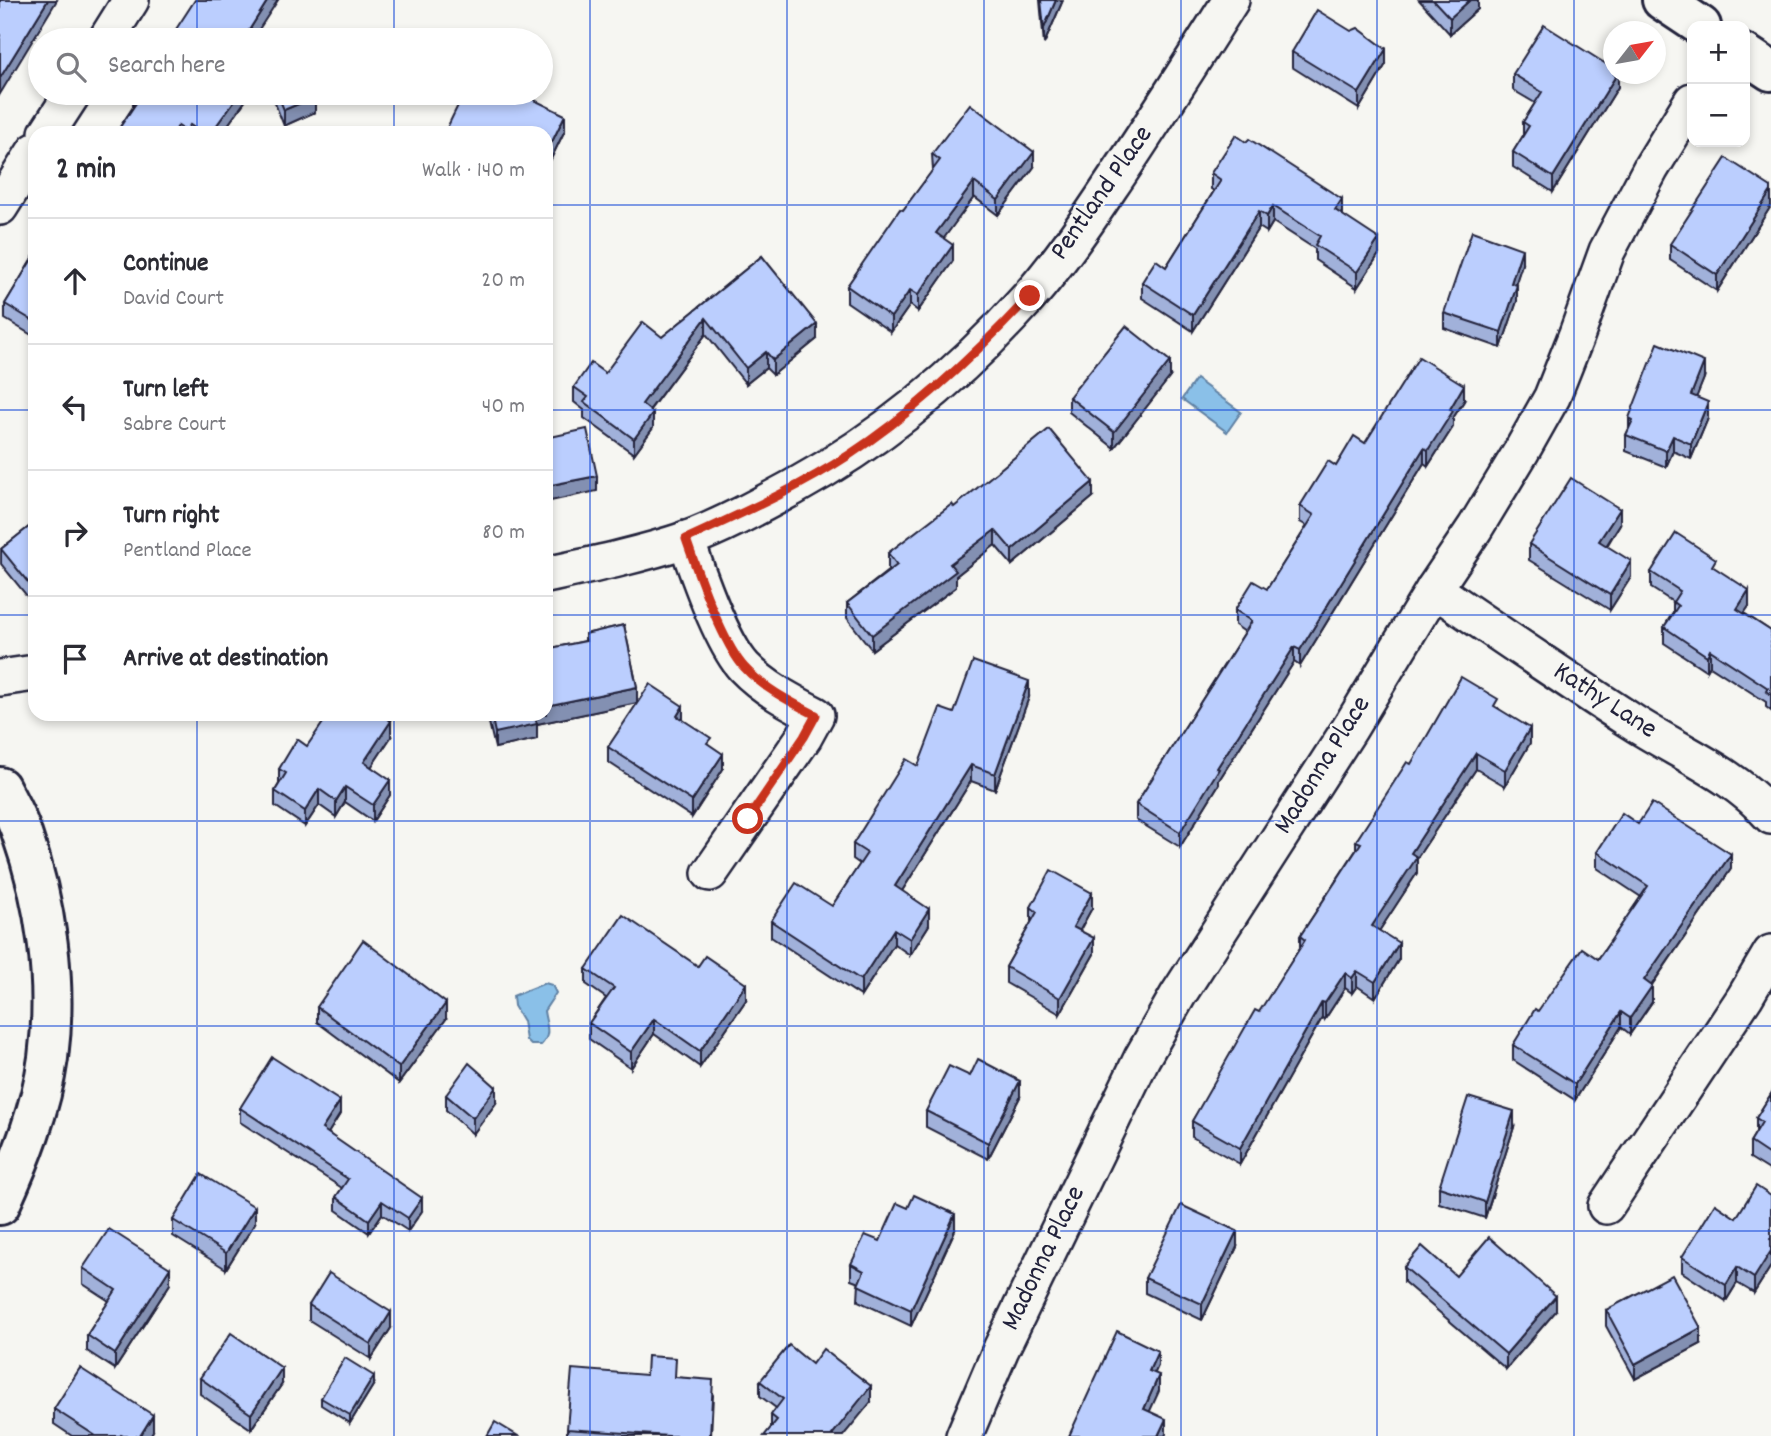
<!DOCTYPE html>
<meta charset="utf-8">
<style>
body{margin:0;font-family:Dekko,sans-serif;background:#f7f7f7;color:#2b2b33}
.controls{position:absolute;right:21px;top:21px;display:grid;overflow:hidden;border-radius:14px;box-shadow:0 4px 10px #0003}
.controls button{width:63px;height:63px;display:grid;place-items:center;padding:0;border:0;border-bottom:2px solid #e1e1e2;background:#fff;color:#2b2b33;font:35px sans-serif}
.compass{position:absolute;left:1603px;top:21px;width:63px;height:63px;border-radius:50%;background:#fff;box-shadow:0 4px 10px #0003;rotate:59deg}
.stop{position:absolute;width:21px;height:21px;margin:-16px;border:5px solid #c8321e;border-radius:50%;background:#fff}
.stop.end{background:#c8321e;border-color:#fff;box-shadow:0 2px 7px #0008}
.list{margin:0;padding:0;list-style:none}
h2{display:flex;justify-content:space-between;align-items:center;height:91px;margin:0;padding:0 28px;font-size:30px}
h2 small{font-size:23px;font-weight:400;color:#7c7c81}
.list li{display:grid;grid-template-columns:46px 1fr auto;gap:21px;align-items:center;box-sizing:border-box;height:126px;padding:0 28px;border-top:2px solid #e1e1e2}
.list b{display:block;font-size:26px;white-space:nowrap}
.list p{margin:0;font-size:23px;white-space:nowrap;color:#7c7c81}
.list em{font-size:23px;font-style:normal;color:#7c7c81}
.icon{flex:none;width:38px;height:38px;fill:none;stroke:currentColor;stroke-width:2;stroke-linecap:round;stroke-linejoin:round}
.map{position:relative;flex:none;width:1771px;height:1436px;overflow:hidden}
.search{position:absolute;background:#fff;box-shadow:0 4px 10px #0003;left:28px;top:28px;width:525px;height:77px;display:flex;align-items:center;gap:18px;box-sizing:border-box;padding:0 24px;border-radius:38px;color:#7c7c81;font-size:26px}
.panel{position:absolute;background:#fff;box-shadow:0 4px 10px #0003;left:28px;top:126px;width:525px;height:595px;border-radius:21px}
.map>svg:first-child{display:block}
.water{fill:#8ac0e8;stroke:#6081a3;stroke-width:2}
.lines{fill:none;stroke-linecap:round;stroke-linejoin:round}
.minor-casing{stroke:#22223b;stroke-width:40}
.tertiary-casing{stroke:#22223b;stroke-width:44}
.secondary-casing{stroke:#22223b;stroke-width:44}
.minor{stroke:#f6f6f2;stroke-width:35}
.tertiary{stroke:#f6f6f2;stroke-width:38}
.secondary{stroke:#f6f6f2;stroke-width:38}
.wall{fill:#a1b1da;stroke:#22223b;stroke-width:2}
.shaded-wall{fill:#8390b2;stroke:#22223b;stroke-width:2}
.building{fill:#bbcefe;stroke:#22223b;stroke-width:2}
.route{stroke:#c8321e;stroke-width:9}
.grid{fill:none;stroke:#1d4ed8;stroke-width:2;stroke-opacity:0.55}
.labels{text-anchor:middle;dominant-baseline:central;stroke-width:5;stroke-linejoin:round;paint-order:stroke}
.street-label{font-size:28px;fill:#22223b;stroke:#f6f6f2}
</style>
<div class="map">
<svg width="1771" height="1436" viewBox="0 0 1771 1436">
<rect width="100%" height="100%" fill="#f6f6f2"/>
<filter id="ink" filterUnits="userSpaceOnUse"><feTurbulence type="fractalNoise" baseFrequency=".0143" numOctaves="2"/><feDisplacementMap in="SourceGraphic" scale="14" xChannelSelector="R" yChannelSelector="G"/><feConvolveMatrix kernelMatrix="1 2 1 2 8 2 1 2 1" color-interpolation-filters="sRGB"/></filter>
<g filter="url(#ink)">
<g class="water">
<path d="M1196 379 1241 412 1227 432 1182 399Z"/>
<path d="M545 983 552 985 556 993 544 1011C546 1025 552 1034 541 1045H531L526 1040 523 1021 514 1006 513 996Z"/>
</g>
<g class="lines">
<defs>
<g id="minor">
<path d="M106 40 131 0"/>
<path d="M47 133 73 93"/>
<path d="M0 207 35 151"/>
<path d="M686 539C697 572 722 643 744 667 764 688 791 702 816 715L804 737 710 873"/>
<path d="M546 575C592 565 640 555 685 540 723 526 759 506 794 487 883 438 961 373 1028 298 1059 263 1085 225 1110 187 1152 125 1191 63 1231 0"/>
<path d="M1434 589C1500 634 1567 680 1634 723 1681 753 1734 774 1771 816"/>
<path d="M0 678 35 673"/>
<path d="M1606 1206 1745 997 1771 953"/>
<path d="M964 1436 1001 1349 1142 1058 1178 995 1350 728 1434 589 1475 528 1521 452 1552 397 1577 334 1607 251 1651 168 1692 101"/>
</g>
<g id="tertiary">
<path d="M1662 0 1701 26"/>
<path d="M1745 54 1771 71"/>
</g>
<path id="secondary" d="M0 787C7 801 16 816 21 831 46 902 58 982 48 1058 41 1109 21 1159 0 1205"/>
</defs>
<use href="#minor" class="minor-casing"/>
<use href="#tertiary" class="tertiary-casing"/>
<use href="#secondary" class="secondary-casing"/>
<use href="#minor" class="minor"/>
<use href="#tertiary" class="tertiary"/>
<use href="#secondary" class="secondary"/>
</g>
<g class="wall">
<path d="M1040 0H1063L1044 44Z"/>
<path d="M1419 0H1478V9L1450 34Z"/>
<path d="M1351 31 1386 64 1359 109 1292 67V52Z"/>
<path d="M1513 74H1618V87L1553 192 1513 167V152L1523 136V122L1535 103 1513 90Z"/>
<path d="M251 93 222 133H116L133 107V97Z"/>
<path d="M271 93H313L315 112 284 126Z"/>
<path d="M525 93 524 95 565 130 548 165 546 164V133H445Z"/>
<path d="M932 154 1034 167 998 215 974 197 943 239 953 261 918 311 910 305 891 332 847 302V286L933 170Z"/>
<path d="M1211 173 1342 215 1379 254 1357 288 1315 260V249L1273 222 1267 232 1259 227 1193 331 1142 298V282L1166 267 1214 191 1211 189Z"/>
<path d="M1771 187V206L1717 291 1670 260V244Z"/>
<path d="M35 254V337L5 319V304Z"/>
<path d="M762 256 817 339 773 375 766 368 746 384 706 334 650 410 653 428 634 454 584 418V410L574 402V387L605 373 662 337Z"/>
<path d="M1522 264 1515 284 1517 301 1501 348 1444 328V313Z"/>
<path d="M1170 377 1114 448 1069 412V397Z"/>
<path d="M1704 378 1696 397 1708 418 1691 459 1673 451 1666 467 1626 451V435L1629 429V418Z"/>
<path d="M1464 401 1453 418V427L1428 466 1424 463 1300 666 1294 662 1219 780V784L1180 847 1136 820V804L1245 632 1235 625V610L1267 589 1307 526 1300 522V506L1336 466 1365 443Z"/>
<path d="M1093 497 1012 565 995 545 956 576V587L872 650 847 618V603L889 570 888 569V553L954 507Z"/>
<path d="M35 522V606L1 564V549Z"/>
<path d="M1620 524 1607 546 1631 577 1610 610 1529 560V544Z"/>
<path d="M1716 569 1749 606 1744 613 1771 631V711L1766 707V702L1710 666 1707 671 1664 643V627L1673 612V602L1651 588V572Z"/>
<path d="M624 625 637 687V703L537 724V739L495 748 487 714H546V649L585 641V634Z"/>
<path d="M1029 697 995 790 971 781 902 891 929 925 910 955 894 944 861 996 771 937V921L832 906 860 864 853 859V844L918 766 954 713Z"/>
<path d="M1498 708 1530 743 1505 786 1476 769 1417 858V873L1379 931 1399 959 1375 998 1357 986 1352 993 1345 988 1325 1019 1322 1018 1240 1164 1192 1137V1121L1300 948V936L1356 850V841L1411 764Z"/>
<path d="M683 720 723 769 692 817 608 762V747Z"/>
<path d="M391 737 371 767 390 795 373 821 345 802 336 817 319 805 305 826 275 806V791L279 784V769L307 746Z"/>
<path d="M1638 824 1731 869 1652 985V1002L1630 1034 1621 1027 1575 1100 1513 1060V1045L1538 1011 1598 959 1641 897 1597 868V852Z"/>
<path d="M1031 907 1092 908 1079 931 1094 954 1060 1014 1006 983V967L1031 923Z"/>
<path d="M586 969 746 1000 700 1067 654 1034 631 1068 589 1039V1023L606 998 586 984Z"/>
<path d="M317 1007 446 1019 399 1083 317 1022Z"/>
<path d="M1771 1094V1171L1750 1158V1142L1756 1132V1118Z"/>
<path d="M446 1095 496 1103 473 1134 446 1110Z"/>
<path d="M1020 1097 988 1159 926 1127V1111Z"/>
<path d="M240 1108 340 1114 328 1133 422 1211 408 1231 382 1214 369 1233 336 1210V1197L342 1188 240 1122Z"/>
<path d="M1514 1127 1485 1218 1439 1203V1187Z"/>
<path d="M1771 1196V1266L1754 1293 1737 1283 1726 1301 1682 1272V1257L1736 1218Z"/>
<path d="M173 1220 255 1223 226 1269 173 1236Z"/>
<path d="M955 1230 911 1326 858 1301 859 1283 851 1280V1264L880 1241Z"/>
<path d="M1237 1247 1202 1320 1145 1293V1278Z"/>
<path d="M1404 1267 1456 1276 1556 1311 1506 1369 1404 1282Z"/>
<path d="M83 1268 170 1284 115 1369 87 1351V1335L109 1301 83 1284Z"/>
<path d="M309 1305 391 1328 371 1359 309 1320Z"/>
<path d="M1606 1310 1701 1344 1635 1379 1606 1326Z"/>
<path d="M812 1364 871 1402 771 1428V1415L776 1408 760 1396V1381Z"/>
<path d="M676 1377 713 1395 711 1436H567V1429Z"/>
<path d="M200 1378 282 1384 251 1429 200 1394Z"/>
<path d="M374 1384 350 1423 321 1405V1398Z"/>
<path d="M54 1409 153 1431 150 1436H72L54 1424Z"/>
</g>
<g class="shaded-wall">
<path d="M48 0H57L0 94V78Z"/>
<path d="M268 0H278L252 40 248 32Z"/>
<path d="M1056 0H1063L1044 44V28Z"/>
<path d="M1470 0H1478V9L1450 34V18Z"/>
<path d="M1386 49V64L1359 109V93Z"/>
<path d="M1617 74H1618V87L1553 192V177Z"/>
<path d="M240 93H251L222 133H211Z"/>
<path d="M315 97V112L284 126V110Z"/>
<path d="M565 115V130L548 165V150Z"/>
<path d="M1034 152V167L998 215V200Z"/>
<path d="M974 182V197L936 249V233Z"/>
<path d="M1771 191V206L1717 291V275Z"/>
<path d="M1342 199V215L1335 210Z"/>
<path d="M1273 206V222L1267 232V216Z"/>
<path d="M1259 211V227L1193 331V315Z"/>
<path d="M1379 239V254L1357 288V272Z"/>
<path d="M953 245V261L918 311V295Z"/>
<path d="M1522 249V264L1511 298V283Z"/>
<path d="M1517 285V301L1501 348V332Z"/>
<path d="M910 290V305L891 332V317Z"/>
<path d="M706 318V334L642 420V404Z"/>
<path d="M817 324V339L773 375V360Z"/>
<path d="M766 352V368L746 384V368Z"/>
<path d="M1170 361V377L1114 448V432Z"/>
<path d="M1704 362V378L1691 411V395Z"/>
<path d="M1464 385V401L1453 418V427L1428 466V450L1450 409Z"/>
<path d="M1708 402V418L1691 459V444Z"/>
<path d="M653 413V428L634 454V439Z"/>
<path d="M1673 436V451L1666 467V451Z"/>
<path d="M1424 448V463L1300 666V650Z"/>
<path d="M597 476V491L546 502V486Z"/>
<path d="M1093 482V497L1012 565V550Z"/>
<path d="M1620 509V524L1599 557V541Z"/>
<path d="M995 530V545L956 576V587L872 650V635L950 564Z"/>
<path d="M1631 561V577L1610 610V595Z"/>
<path d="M1749 590V606L1737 624V609Z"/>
<path d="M1294 647V662L1219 780V784L1180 847V832L1217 768Z"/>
<path d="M1710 650V666L1707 671V656Z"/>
<path d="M1029 681V697L995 790V774Z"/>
<path d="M637 687V703L537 724V739L495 748V733L533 714H546V706Z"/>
<path d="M683 706V721L677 716Z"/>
<path d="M391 721V737L364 778V762Z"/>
<path d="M1530 728V743L1505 786V770Z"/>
<path d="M1476 753V769L1417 858V873L1372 942V926L1411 853Z"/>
<path d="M723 754V769L692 817V801Z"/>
<path d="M971 765V781L895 902V886Z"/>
<path d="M390 780V795L373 821V805Z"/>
<path d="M345 787V802L336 817V801Z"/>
<path d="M319 789V805L305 826V811Z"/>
<path d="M1731 854V869L1644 996V980Z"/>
<path d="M1092 893V908L1073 943V927Z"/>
<path d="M929 909V925L910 955V939Z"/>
<path d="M894 929V944L861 996V980Z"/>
<path d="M1094 938V954L1060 1014V998Z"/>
<path d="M1399 943V959L1375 998V982Z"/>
<path d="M1357 971V986L1352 993V978Z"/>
<path d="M1345 973V988L1325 1019V1003Z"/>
<path d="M746 984V1000L700 1067V1051Z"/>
<path d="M1652 986V1002L1630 1034V1018Z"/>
<path d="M1322 1002V1018L1240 1164V1148Z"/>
<path d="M446 1003V1019L399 1083V1067Z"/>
<path d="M1621 1012V1027L1575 1100V1084Z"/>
<path d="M654 1019V1034L631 1068V1052Z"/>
<path d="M1020 1081V1097L988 1159V1143Z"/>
<path d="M496 1087V1103L473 1134V1118Z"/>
<path d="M340 1101V1114L322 1143V1129Z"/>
<path d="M1514 1111V1127L1485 1218V1202Z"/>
<path d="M422 1198V1211L408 1231V1218Z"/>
<path d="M382 1201V1214L369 1233V1220Z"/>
<path d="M255 1207V1223L226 1269V1253Z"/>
<path d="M955 1214V1230L911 1326V1310Z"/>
<path d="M1237 1231V1247L1202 1320V1304Z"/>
<path d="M1771 1237V1266L1754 1293V1278Z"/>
<path d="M1737 1267V1283L1726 1301V1285Z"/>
<path d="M170 1268V1284L115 1369V1354Z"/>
<path d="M1556 1296V1311L1506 1369V1354Z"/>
<path d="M391 1312V1328L371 1359V1344Z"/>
<path d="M1701 1328V1344L1635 1379V1364Z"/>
<path d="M1158 1351V1366L1149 1386V1371Z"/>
<path d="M282 1368V1384L251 1429V1414Z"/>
<path d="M1159 1375V1391L1144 1424V1409Z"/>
<path d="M374 1376V1384L350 1423V1415Z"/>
<path d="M871 1386V1402L843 1436H831Z"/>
<path d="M153 1415V1431L150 1436H140Z"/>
<path d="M1166 1419V1434L1165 1436H1158Z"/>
</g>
<g class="building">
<path d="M0 0H48L0 78Z"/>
<path d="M195 0H268L248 32 261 40H169Z"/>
<path d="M1041 0H1056L1044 28Z"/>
<path d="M1433 0H1470L1450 18Z"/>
<path d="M1317 10 1351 31 1358 28 1386 49 1359 93 1292 52Z"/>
<path d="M1544 25 1614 69V74H1617L1553 177 1513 152 1529 126 1523 122 1542 92 1513 74Z"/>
<path d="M136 93H240L211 133H202L190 125 186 131 178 126 174 133H116L138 100 133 97Z"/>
<path d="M277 93H313L315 97 284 110Z"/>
<path d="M464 93H520L565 115 548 150 546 149V133H447L445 132Z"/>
<path d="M970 104 1034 152 998 200 974 182 936 233 953 245 918 295 910 290 891 317 847 286 900 209 903 210 940 160 932 154Z"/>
<path d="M1236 135 1246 142 1249 139 1342 199 1335 210 1379 239 1357 272 1315 245 1320 236 1273 206 1267 216 1259 211 1193 315 1142 282 1156 260 1166 267 1221 180 1211 173Z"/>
<path d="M1726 158 1771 187V191L1717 275 1670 244Z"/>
<path d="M1472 231 1522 249 1511 283 1517 285 1501 332 1444 313Z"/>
<path d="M35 254V322L5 304Z"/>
<path d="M762 256 817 324 773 360 766 352 746 368 706 318 642 404 653 413 634 439 584 402 588 397 574 387 591 363 605 373 643 322 662 337Z"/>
<path d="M1126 326 1170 361 1114 432 1069 397Z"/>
<path d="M1658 343 1704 362 1691 395 1708 402 1691 444 1673 436 1666 451 1626 435 1633 420 1629 418Z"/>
<path d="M1419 357 1464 385 1450 409 1453 411 1428 450 1424 448 1300 650 1294 647 1217 768 1219 769 1180 832 1136 804 1252 621 1235 610 1253 581 1267 589 1314 515 1300 506 1328 461 1336 466 1354 436 1365 443Z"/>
<path d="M587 429 597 476 546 486V438Z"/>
<path d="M1049 429 1093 482 1012 550 995 530 950 564 956 571 872 635 847 603 897 565 888 553 952 504 954 507Z"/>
<path d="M1571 478 1620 509 1599 541 1631 561 1610 595 1529 544Z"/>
<path d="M35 522V591L1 549Z"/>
<path d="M1676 533 1716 559 1712 566 1749 590 1737 609 1771 631V695L1766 691 1768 688 1710 650 1707 656 1664 627 1678 606 1673 602 1680 591 1651 572Z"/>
<path d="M624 625 637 687 546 706V649L586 641 585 634Z"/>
<path d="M973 661 1029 681 995 774 971 765 895 886 929 909 910 939 894 929 861 980 771 921 796 883 832 906 867 853 853 844 906 759 918 766 940 708 954 713Z"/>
<path d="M1461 677 1498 699 1494 706 1530 728 1505 770 1476 753 1471 761 1411 853 1417 857 1372 926 1399 943 1375 982 1357 971 1352 978 1345 973 1325 1003 1322 1002 1240 1148 1192 1121 1255 1010 1259 1012 1305 940 1300 936 1361 843 1356 841 1407 762 1411 764Z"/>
<path d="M650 684 683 706 677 716 711 738 707 743 723 754 692 801 608 747Z"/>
<path d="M329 714H380L391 721 364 762 390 780 373 805 345 787 336 801 319 789 305 811 275 791 286 773 279 769 297 739 307 746Z"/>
<path d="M491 714H534L537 724 495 733Z"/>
<path d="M1652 803 1731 854 1644 980 1652 986 1630 1018 1621 1012 1575 1084 1513 1045 1535 1009 1538 1011 1582 948 1598 959 1648 886 1597 852 1622 813 1638 824Z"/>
<path d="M1051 870 1092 893 1073 927 1094 938 1060 998 1006 967 1037 912 1031 907Z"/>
<path d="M623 915 698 966 705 956 746 984 700 1051 654 1019 631 1052 589 1023 614 988 586 969Z"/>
<path d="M363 940 446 1003 399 1067 317 1007Z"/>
<path d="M272 1057 340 1101 322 1129 422 1198 408 1218 382 1201 369 1220 336 1197 348 1179 240 1108Z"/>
<path d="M978 1059 1020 1081 988 1143 926 1111 949 1066 970 1076Z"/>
<path d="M469 1063 496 1087 473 1118 446 1095Z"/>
<path d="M1771 1094V1156L1750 1142 1762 1122 1756 1118Z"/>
<path d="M1468 1097 1514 1111 1485 1202 1439 1187Z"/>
<path d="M201 1174 255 1207 226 1253 173 1220Z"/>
<path d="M1756 1186 1771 1196V1237L1770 1239 1771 1240V1251L1754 1278 1737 1267 1726 1285 1682 1257 1715 1204 1736 1218Z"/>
<path d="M914 1195 955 1214 911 1310 858 1285 864 1271 851 1264 865 1235 880 1241 897 1203 908 1208Z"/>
<path d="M1181 1205 1237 1231 1202 1304 1145 1278Z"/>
<path d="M109 1229 170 1268 115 1354 87 1335 116 1290 83 1268Z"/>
<path d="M1489 1237 1556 1296 1506 1354 1404 1267 1422 1246 1456 1276Z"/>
<path d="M329 1273 391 1312 371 1344 309 1305Z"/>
<path d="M1672 1275 1701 1328 1635 1364 1606 1310Z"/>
<path d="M1117 1331 1158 1351 1149 1371 1159 1375 1144 1409 1166 1419 1158 1436H1069Z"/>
<path d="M231 1333 282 1368 251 1414 200 1378Z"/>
<path d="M789 1345 812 1364 823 1349 871 1386 831 1436H764L777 1420 771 1415 783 1399 760 1381Z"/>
<path d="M647 1356 676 1358 675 1377 713 1380 710 1436H669L567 1429 572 1369 646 1375Z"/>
<path d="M345 1358 374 1376 350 1415 321 1398Z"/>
<path d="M80 1368 153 1415 140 1436H123L121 1435 120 1436H96L54 1409Z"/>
<path d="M495 1422 518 1436H487Z"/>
</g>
</g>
<g class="lines" filter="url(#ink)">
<path class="route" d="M748 819 804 737 816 715C791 702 763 688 744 667 722 643 697 571 686 539 742 513 797 489 849 455 916 411 975 355 1030 296"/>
</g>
<path class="grid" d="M197 0V40M394 0V40M590 0V1436M787 0V1436M984 0V1436M1181 0V1436M1377 0V1436M1574 0V1436M197 93V133M394 93V133M0 205H35M546 205H1771M0 410H35M546 410H1771M0 615H35M546 615H1771M197 714V1436M394 714V1436M0 821H1771M0 1026H1771M0 1231H1771"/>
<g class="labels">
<g class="street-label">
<text transform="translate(1103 194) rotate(-55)">Pentland Place</text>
<text transform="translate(1604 702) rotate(33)">Kathy Lane</text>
<text transform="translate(1324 766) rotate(-58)">Madonna Place</text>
<text transform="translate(1045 1259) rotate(-64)">Madonna Place</text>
</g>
</g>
</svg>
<div class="controls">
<button>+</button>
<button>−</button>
</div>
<svg class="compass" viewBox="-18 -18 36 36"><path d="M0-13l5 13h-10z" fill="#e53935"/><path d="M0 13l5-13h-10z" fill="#7c7c81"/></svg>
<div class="stop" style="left:748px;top:819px"></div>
<div class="stop end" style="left:1030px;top:296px"></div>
<div class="search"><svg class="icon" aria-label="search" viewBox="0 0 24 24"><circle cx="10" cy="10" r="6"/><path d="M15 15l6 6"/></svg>Search here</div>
<section class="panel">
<h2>2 min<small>Walk · 140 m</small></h2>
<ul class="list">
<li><svg class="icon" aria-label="ahead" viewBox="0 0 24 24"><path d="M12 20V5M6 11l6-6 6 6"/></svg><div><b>Continue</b><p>David Court</p></div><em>20 m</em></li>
<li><svg class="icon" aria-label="left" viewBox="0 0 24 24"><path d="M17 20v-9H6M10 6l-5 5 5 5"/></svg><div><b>Turn left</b><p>Sabre Court</p></div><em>40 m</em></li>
<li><svg class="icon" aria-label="right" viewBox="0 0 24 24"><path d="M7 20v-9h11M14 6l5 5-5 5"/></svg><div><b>Turn right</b><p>Pentland Place</p></div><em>80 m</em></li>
<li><svg class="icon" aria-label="arrive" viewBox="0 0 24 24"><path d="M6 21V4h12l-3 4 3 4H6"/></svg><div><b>Arrive at destination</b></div></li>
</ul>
</section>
</div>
